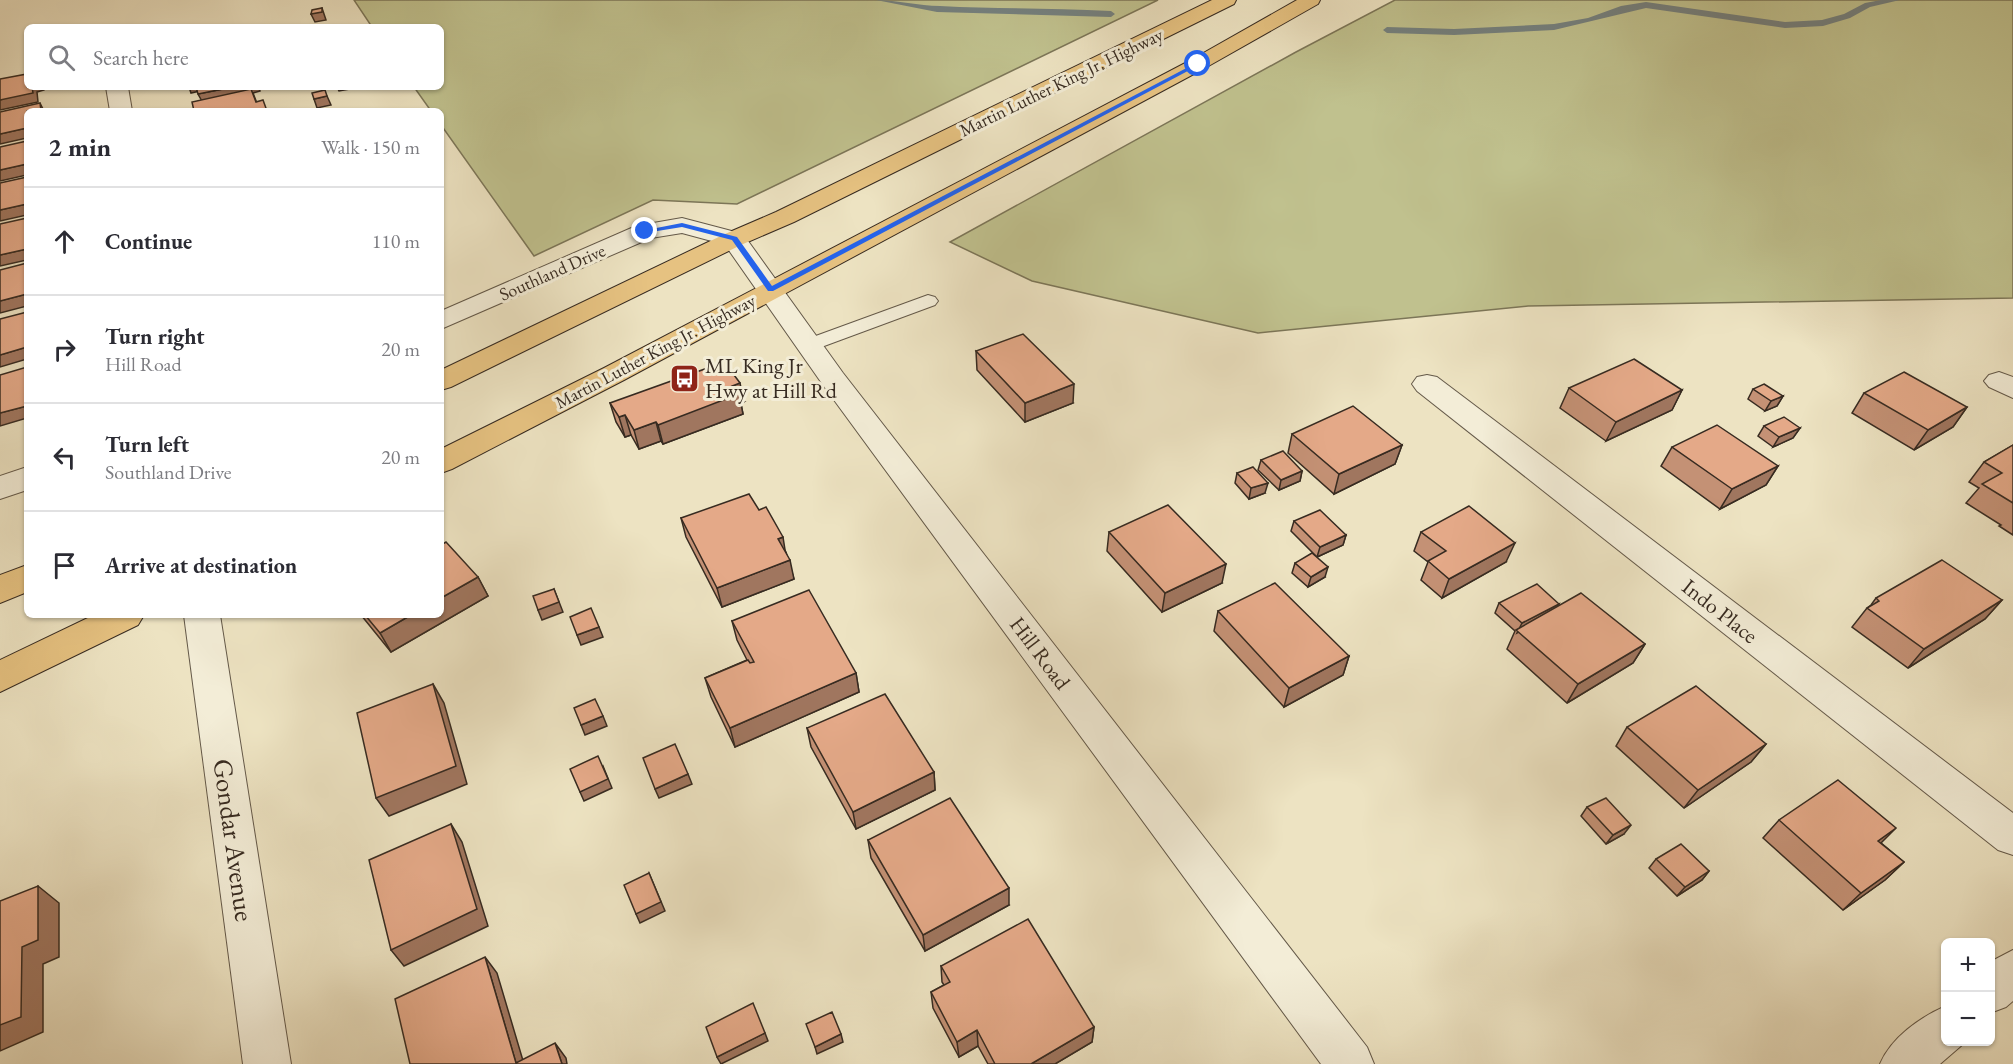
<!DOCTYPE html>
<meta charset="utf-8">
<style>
body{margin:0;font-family:"EB Garamond",serif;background:#f7f7f7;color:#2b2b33}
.controls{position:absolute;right:18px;bottom:18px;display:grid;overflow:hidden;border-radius:9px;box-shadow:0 2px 4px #0004}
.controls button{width:54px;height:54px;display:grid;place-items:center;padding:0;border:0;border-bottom:2px solid #e1e1e2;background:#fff;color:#2b2b33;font:30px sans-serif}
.stop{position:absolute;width:18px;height:18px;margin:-14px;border:4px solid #2563eb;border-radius:50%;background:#fff}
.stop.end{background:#2563eb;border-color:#fff;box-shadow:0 2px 6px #0008}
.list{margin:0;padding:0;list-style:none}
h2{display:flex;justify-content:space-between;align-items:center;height:78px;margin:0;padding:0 24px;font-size:26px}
h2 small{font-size:20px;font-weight:400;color:#7c7c81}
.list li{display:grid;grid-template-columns:39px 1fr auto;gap:18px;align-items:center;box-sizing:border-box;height:108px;padding:0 24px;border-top:2px solid #e1e1e2}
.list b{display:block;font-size:22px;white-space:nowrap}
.list p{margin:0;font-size:20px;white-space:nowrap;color:#7c7c81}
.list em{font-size:20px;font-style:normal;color:#7c7c81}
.icon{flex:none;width:33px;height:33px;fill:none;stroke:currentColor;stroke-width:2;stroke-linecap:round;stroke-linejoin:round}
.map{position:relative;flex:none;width:2013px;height:1064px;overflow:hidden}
.search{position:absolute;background:#fff;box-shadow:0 2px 4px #0004;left:24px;top:24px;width:420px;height:66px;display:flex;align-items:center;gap:15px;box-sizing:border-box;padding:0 21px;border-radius:9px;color:#7c7c81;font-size:22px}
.panel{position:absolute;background:#fff;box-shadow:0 2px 4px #0004;left:24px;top:108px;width:420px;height:510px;border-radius:9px}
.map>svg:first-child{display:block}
.green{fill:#c0c18e;stroke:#7c7658;stroke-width:1.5}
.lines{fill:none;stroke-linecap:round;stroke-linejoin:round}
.stream{fill:#75817f;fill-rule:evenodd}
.service-casing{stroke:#645949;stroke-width:2}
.minor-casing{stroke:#645949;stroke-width:2}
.tertiary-casing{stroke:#645949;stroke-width:2}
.primary-casing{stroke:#372b21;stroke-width:2}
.service{fill:#f3edd7;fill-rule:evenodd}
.minor{fill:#f3edd7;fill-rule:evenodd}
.tertiary{fill:#f3edd7;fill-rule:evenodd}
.primary{fill:#e6c281;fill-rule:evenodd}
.wall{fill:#c49175;stroke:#372b21;stroke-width:1.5}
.shaded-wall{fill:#a0765f;stroke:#372b21;stroke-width:1.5}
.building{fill:#e4a988;stroke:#372b21;stroke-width:1.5}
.route{fill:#2563eb}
.labels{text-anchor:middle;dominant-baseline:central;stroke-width:6;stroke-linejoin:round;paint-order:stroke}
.far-street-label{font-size:18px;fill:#372b21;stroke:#f3edd7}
.poi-label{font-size:22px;fill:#372b21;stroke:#f3edd7;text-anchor:start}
.street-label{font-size:22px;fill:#372b21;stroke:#f3edd7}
.near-street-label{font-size:27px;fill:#372b21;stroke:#f3edd7}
</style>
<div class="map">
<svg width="2013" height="1064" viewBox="0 0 2013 1064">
<rect width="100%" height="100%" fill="#ede3c2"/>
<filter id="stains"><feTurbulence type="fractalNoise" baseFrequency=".00333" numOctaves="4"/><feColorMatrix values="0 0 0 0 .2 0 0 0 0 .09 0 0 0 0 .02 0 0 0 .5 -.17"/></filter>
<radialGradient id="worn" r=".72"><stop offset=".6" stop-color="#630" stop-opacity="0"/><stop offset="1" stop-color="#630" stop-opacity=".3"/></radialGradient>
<g class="green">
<path d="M354 0H1158L737 204 653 200 534 256 441 125V111H431L414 87H441V27H372Z"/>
<path d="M1395 0H2013V298L1528 306 1258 333 1032 281 950 242 1296 52Z"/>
</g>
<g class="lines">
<g class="stream">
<path d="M876 0C898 0 918 6 940 6 997 9 1054 8 1111 11L1115 14 1111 17 937 12Z"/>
<path d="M1881 0H1900L1870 7 1850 18 1823 26 1785 28 1646 8 1554 30 1454 35 1387 33 1383 30 1387 27 1454 29 1554 24 1588 18 1621 6 1646 2 1785 22 1822 20 1844 14 1865 3Z"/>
</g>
<defs>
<path id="service" d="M928 295 935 297 938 301 935 305 816 349 809 351 802 349 799 345 802 341Z"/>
<g id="minor">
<path d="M106 87H128L132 111H110Z"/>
<path d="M682 218 743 234 747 239 743 244 734 247 682 233 651 238 441 329V311L636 226Z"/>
<path d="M1999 372 2013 377V398L1989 387 1984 381 1989 375Z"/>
<path d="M1427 375 1437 377 2013 813V855L1998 850 1417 391 1412 384 1417 377Z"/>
<path d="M27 467V490L0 499V476Z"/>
<path d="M184 615H220L291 1064H243Z"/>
<path d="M2013 950V1001L2006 1007 1990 1013V962Z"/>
<path d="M1946 1006V1042H1964L1962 1045 1940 1064H1880C1891 1038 1920 1017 1946 1006Z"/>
</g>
<path id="tertiary" d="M734 231 743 234 843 373 1367 1047 1374 1064H1321L823 385 721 239 725 234Z"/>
<g id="primary">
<path d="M1212 0H1236L1234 4 794 222 743 244 451 387 441 390V370L725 234 776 212Z"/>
<path d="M1297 0H1320L1318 4 1205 68 624 380 452 469 441 473V449L604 368 1191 60Z"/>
<path d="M27 565V592L0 603V575Z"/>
<path d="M94 615H144L138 625 0 692V660Z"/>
</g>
</defs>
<use href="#service" class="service-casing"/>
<use href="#minor" class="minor-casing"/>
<use href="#tertiary" class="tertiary-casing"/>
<use href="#primary" class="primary-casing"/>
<use href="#service" class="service"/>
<use href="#minor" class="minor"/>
<use href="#tertiary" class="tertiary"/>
<use href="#primary" class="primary"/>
</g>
<g class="wall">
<path d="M976 351 1073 403 1025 422 977 370Z"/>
<path d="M1569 388 1682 390 1672 410 1606 441 1560 408Z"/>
<path d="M1753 389 1783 396 1777 406 1765 411 1748 399Z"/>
<path d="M1864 393 1967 407 1953 427 1914 450 1852 413Z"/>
<path d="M744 402 741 404 743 414 663 444 661 441 639 449 631 435 625 437 616 422 610 403Z"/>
<path d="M1764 426 1800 428 1793 438 1773 447 1758 436Z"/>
<path d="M1292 434 1402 445 1395 464 1334 494 1288 453Z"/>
<path d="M2013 445V535L1999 526 2001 525 1966 503 1979 488 1969 482 1984 462Z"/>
<path d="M1672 447 1778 466 1766 485 1720 509 1661 466Z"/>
<path d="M1261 460 1302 471 1300 481 1279 490 1258 470Z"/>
<path d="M1237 473 1265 493 1249 499 1235 483Z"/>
<path d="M759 510 786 552 794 579 722 607 686 537 681 518Z"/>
<path d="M1294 521 1346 535 1343 545 1317 557 1291 531Z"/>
<path d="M1109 532 1222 583 1162 612 1107 551Z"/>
<path d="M1421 532 1506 562 1442 598 1421 580 1428 562 1414 551Z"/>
<path d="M1295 563 1325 577 1308 587 1292 573Z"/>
<path d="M478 577 488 596 391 652 361 615H441Z"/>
<path d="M1876 598 2002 600 1985 619 1908 668 1852 627 1867 608 1871 605Z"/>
<path d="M1499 603 1558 606 1645 644 1633 663 1567 703 1507 649 1515 631 1495 613Z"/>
<path d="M1218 611 1349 656 1343 675 1284 707 1214 631Z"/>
<path d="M732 621 856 673 859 692 735 747 711 697 705 678 747 660 737 640Z"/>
<path d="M1627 727 1766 744 1751 762 1684 808 1616 746Z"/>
<path d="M807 728 934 772 935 790 856 829 811 747Z"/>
<path d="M1587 807 1624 834 1606 844 1581 816Z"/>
<path d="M1779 820 1881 843 1904 862 1885 880 1843 910 1763 838Z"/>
<path d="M868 840 1009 905 925 951 871 858Z"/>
<path d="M1656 859 1709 871 1702 880 1677 896 1649 868Z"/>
<path d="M941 966 1094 1027 1092 1042 1055 1064H988L978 1046 959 1057 933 1008 931 992 944 985 942 982Z"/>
</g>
<g class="shaded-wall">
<path d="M322 8 326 20 315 22 311 14Z"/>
<path d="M32 87H44V90L37 92 38 102 0 110V100Z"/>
<path d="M189 87H198L200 91 191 93Z"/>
<path d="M233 87H259L260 91 253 93 260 111 256 102 203 103 198 94Z"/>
<path d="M337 87H361L339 91Z"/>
<path d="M327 96 331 105 317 108 314 99Z"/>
<path d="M40 103 44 111H41Z"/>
<path d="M27 128V138L0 144V134Z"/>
<path d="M27 164V175L0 181V170Z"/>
<path d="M27 204V215L0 221V210Z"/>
<path d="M27 249V260L0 266V255Z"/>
<path d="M27 294V306L0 313V301Z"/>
<path d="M27 347V359L0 367V355Z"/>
<path d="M740 383 744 402 741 404 743 414 663 444 658 425 732 386Z"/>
<path d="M1074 384 1073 403 1025 422V403Z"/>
<path d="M1682 390 1672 410 1606 441 1616 422Z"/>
<path d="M1783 396 1777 406 1765 411 1771 401Z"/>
<path d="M27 406V418L0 426V413Z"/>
<path d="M1967 407 1953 427 1914 450 1928 430Z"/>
<path d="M625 415 631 435 625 437 619 417Z"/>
<path d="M656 422 661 441 639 449 634 430Z"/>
<path d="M1800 428 1793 438 1773 447 1779 437Z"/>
<path d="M1402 445 1395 464 1334 494 1339 474Z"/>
<path d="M1778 466 1766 485 1720 509 1732 489Z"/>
<path d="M1302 471 1300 481 1279 490 1281 480Z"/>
<path d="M1268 483 1265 493 1249 499 1251 488Z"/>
<path d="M1346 535 1343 545 1317 557 1320 547Z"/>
<path d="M783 537 786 556 778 539Z"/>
<path d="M1515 543 1506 562 1442 598 1449 579Z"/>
<path d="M790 560 794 579 722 607 717 588Z"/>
<path d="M1226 564 1222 583 1162 612 1165 593Z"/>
<path d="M1328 567 1325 577 1308 587 1311 577Z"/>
<path d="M478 577 488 596 391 652 380 633 411 615H441V598Z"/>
<path d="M554 589 563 612 542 620 538 610Z"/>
<path d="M2002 600 1985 619 1908 668 1924 649Z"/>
<path d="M1559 604 1554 614 1517 633 1522 623Z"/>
<path d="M599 627 603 637 581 645 577 635Z"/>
<path d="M1645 644 1633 663 1567 703 1578 684Z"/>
<path d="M1349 656 1343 675 1284 707 1289 688Z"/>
<path d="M856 673 859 692 735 747 730 728Z"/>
<path d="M433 684 444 703 467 784 389 816 376 798Z"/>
<path d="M603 716 607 726 585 735 581 725Z"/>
<path d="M1766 744 1751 762 1684 808 1698 790Z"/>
<path d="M603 766 612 788 584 801 580 792Z"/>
<path d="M934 772 935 790 856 829 853 812Z"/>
<path d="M688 774 692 784 659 798 655 789Z"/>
<path d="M451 824 462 842 488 926 404 966 391 950Z"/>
<path d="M1631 825 1624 834 1606 844 1613 835Z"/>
<path d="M1896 828 1878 846V841Z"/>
<path d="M1904 862 1885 880 1843 910 1861 893Z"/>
<path d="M1709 871 1702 880 1677 896 1685 887Z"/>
<path d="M649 873 665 911 640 923 636 914Z"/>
<path d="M38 886 59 903V957L43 964V1032L0 1051V1025Z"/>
<path d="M1009 888V905L925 951 923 935Z"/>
<path d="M485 957 497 973 524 1064 516 1063Z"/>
<path d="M1094 1027 1092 1042 1055 1064H1031Z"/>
<path d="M977 1030 978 1046 959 1057 957 1042Z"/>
<path d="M765 1033 768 1041 721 1064 717 1057Z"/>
<path d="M841 1034 843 1042 817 1054 815 1047Z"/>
<path d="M555 1043 566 1058 567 1064H562Z"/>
</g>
<g class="building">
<path d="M322 8V12L311 14 312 10Z"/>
<path d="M325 25 326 27H313Z"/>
<path d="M27 74V87H32L33 93 0 100V79Z"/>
<path d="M196 87H233L198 94Z"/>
<path d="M251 89 256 102 263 100 267 111H194L192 102Z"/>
<path d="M325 90 327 96 314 99 312 93Z"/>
<path d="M40 103 41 111H27V128L0 134V112Z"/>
<path d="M27 141V164L0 170V147Z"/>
<path d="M27 177V204L0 210V183Z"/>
<path d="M27 218V249L0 255V224Z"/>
<path d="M27 263V294L0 301V270Z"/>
<path d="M27 312V347L0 355V319Z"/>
<path d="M1023 334 1074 384 1025 403 976 351Z"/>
<path d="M1634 359 1682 390 1616 422 1569 388Z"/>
<path d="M716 365 723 374 731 371 740 383 732 386 739 394 658 425 656 422 634 430 625 415 619 417 610 403Z"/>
<path d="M27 367V406L0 413V375Z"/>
<path d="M1904 372 1967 407 1928 430 1864 393Z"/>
<path d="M1764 384 1783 396 1771 401 1753 389Z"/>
<path d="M1353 406 1402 445 1339 474 1292 434Z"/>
<path d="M1784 417 1800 428 1779 437 1764 426Z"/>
<path d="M1717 425 1778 466 1732 489 1672 447Z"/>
<path d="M2013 445V503L1982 484 2002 473 1984 462Z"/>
<path d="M1283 451 1302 471 1281 480 1261 460Z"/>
<path d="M1253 467 1268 483 1251 488 1237 473Z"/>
<path d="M749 494 759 510 766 507 783 537 778 539 790 560 717 588 681 518Z"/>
<path d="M1168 505 1226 564 1165 593 1109 532Z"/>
<path d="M1469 506 1515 543 1449 579 1428 561 1446 551 1421 532Z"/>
<path d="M1320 510 1346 535 1320 547 1294 521Z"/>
<path d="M446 542 478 577 441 598V545Z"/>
<path d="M1312 553 1328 567 1311 577 1295 563Z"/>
<path d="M1942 560 2002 600 1924 649 1867 608 1879 601 1876 598Z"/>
<path d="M1275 583 1349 656 1289 688 1218 611Z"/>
<path d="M1537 584 1559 604 1522 623 1499 603Z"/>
<path d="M554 589 559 602 538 610 533 596Z"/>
<path d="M809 590 856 673 730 728 705 678 748 660 750 663 754 662 732 621Z"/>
<path d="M1581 593 1645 644 1578 684 1516 630Z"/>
<path d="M591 608 599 627 577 635 570 617Z"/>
<path d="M365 615H411L380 633Z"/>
<path d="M433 684 456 766 376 798 357 713Z"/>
<path d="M1696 686 1766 744 1698 790 1627 727Z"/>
<path d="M885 694 934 772 853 812 807 728Z"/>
<path d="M595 699 603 716 581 725 574 708Z"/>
<path d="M675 744 688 774 655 789 643 758Z"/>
<path d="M598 756 608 779 580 792 570 769Z"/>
<path d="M1838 780 1896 828 1878 841 1904 862 1861 893 1779 820Z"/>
<path d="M950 798 1009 888 923 935 868 840Z"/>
<path d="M1606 798 1631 825 1613 835 1587 807Z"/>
<path d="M451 824 477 909 391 950 369 860Z"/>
<path d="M1681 844 1709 871 1685 887 1656 859Z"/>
<path d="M649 873 661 902 636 914 624 885Z"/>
<path d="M38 886V940L22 947 21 1017 0 1025V901Z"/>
<path d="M1028 919 1094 1027 1031 1064H995L977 1030 957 1042 931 992 950 982 941 966Z"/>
<path d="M485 957 516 1063 555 1043 562 1064H410L395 999Z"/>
<path d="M753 1003 765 1033 717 1057 706 1027Z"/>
<path d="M832 1012 841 1034 815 1047 806 1024Z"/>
</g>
<path class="route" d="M1196 63 1201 64 773 291H768L732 240 682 227 645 233 641 231 682 223 737 237 772 286Z"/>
<defs>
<symbol id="bus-square" viewBox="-11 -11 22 22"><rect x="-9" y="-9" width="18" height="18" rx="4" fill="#8f2418" stroke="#f3edd7"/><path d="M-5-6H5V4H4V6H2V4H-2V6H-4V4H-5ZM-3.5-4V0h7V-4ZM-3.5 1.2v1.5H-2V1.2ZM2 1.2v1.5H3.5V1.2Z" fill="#fff"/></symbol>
</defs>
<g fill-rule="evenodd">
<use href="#bus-square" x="668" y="362" width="33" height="33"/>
</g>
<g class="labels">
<g class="far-street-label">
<text transform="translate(1061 82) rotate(-26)">Martin Luther King Jr. Highway</text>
<text transform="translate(552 272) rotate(-24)">Southland Drive</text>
<text transform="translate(655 351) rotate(-28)">Martin Luther King Jr. Highway</text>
</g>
<g class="poi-label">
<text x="705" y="365">ML King Jr<tspan x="705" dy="25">Hwy at Hill Rd</tspan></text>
</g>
<g class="street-label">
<text transform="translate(1720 611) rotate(38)">Indo Place</text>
<text transform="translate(1040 653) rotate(53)">Hill Road</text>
</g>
<g class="near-street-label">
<text transform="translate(234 840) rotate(82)">Gondar Avenue</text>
</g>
</g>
<rect width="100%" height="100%" filter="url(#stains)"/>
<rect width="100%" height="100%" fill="url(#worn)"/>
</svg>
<div class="controls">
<button>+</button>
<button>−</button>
</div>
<div class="stop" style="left:1198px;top:64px"></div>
<div class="stop end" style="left:645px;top:231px"></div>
<div class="search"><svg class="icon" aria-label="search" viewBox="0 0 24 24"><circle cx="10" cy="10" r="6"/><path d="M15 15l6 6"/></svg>Search here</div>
<section class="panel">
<h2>2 min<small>Walk · 150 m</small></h2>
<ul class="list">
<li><svg class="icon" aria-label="ahead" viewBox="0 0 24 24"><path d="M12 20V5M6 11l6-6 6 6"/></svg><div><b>Continue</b></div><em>110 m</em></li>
<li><svg class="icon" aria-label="right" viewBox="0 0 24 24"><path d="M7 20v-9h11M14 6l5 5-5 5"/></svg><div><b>Turn right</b><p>Hill Road</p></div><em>20 m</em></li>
<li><svg class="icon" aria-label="left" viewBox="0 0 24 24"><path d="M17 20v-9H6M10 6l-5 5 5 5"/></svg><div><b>Turn left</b><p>Southland Drive</p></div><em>20 m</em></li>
<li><svg class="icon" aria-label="arrive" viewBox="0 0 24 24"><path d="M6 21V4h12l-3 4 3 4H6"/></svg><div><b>Arrive at destination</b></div></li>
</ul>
</section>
</div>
